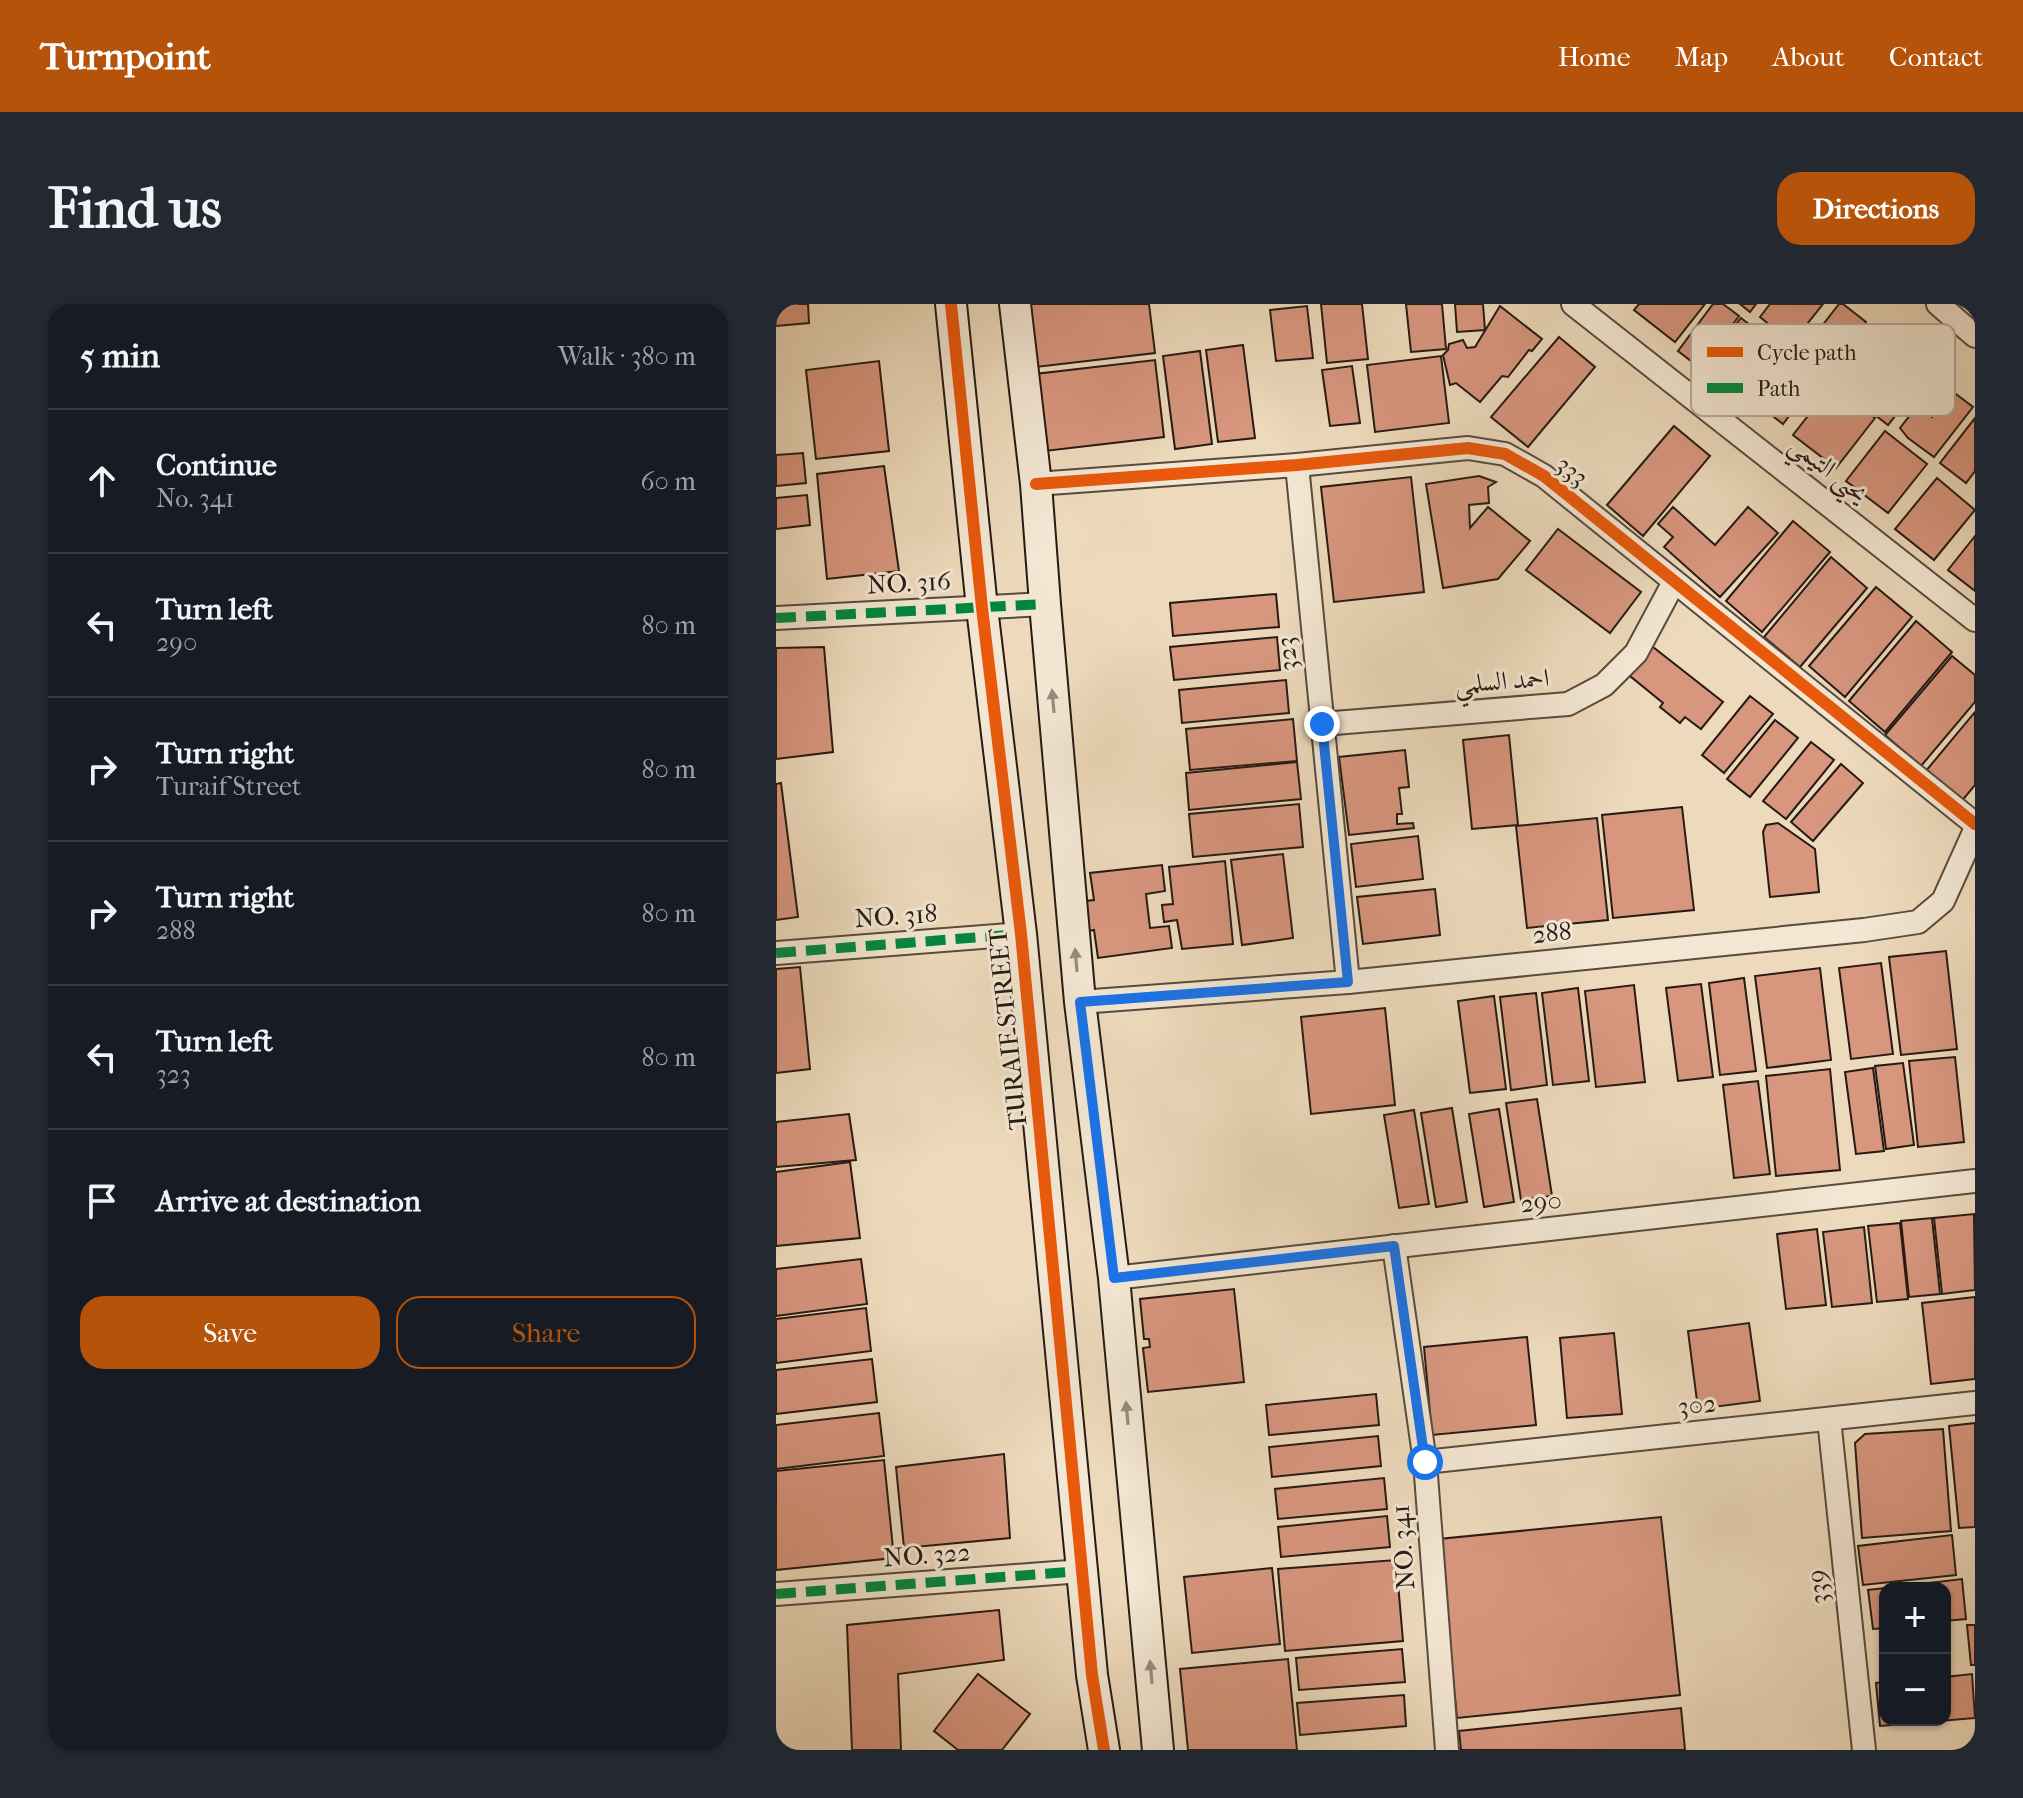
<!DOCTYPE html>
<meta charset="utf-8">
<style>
body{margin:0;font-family:"IM FELL French Canon",Amiri,serif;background:#242831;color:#f1f3f6}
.controls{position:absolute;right:24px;bottom:24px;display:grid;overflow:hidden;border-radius:16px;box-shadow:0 2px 6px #0004}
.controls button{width:72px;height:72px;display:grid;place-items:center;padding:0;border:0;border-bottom:2px solid #363941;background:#171b24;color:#f1f3f6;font:40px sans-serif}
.stop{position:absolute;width:24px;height:24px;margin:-18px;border:6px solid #1a73e8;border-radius:50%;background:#fff}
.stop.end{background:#1a73e8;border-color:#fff;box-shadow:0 2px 8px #0008}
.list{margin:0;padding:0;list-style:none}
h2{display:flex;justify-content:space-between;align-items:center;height:104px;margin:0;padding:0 32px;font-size:34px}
h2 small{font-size:26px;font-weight:400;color:#9ea1a6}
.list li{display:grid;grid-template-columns:52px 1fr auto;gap:24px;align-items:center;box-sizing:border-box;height:144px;padding:0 32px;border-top:2px solid #363941}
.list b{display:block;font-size:30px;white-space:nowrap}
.list p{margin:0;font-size:26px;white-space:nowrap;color:#9ea1a6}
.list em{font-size:26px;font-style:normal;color:#9ea1a6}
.actions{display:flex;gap:16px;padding:24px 32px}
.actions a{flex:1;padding:18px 0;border:2px solid #b45309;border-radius:24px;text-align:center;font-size:28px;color:#b45309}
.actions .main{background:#b45309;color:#fff}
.icon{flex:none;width:44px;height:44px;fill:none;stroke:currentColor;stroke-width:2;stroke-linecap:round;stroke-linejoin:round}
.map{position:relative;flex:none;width:1199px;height:1446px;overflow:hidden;border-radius:24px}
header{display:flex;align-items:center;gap:48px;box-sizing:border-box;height:112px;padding:0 40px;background:#b45309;color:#fff}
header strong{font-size:38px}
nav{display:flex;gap:44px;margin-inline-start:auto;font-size:28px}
.intro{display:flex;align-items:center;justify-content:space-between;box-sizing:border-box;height:192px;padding:0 48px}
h1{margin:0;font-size:56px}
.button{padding:20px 36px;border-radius:24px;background:#b45309;color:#fff;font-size:28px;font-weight:700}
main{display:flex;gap:48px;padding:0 48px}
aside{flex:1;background:#171b24;border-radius:24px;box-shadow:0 2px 6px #0004}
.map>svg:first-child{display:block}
.building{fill:#d8967f;stroke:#251b13;stroke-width:2}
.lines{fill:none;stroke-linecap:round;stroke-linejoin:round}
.street-casing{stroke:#574b3d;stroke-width:26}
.secondary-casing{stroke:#251b13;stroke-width:34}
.street{stroke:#f3e7d3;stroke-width:22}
.secondary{stroke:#f3e7d3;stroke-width:30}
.quiet{stroke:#00873e;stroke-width:10;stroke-dasharray:20 10;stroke-linecap:butt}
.cycleway-casing{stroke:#f3e7d3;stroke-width:17}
.cycleway{stroke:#e8590c;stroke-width:12}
.oneway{fill:#968b7d}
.route{stroke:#1a73e8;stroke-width:10}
.labels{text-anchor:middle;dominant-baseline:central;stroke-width:6;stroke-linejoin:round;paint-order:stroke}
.street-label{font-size:26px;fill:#251b13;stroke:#f3e7d3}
.key{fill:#f3e7d3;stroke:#b5aa99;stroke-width:2}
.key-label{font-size:22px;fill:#251b13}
</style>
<header>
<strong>Turnpoint</strong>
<nav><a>Home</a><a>Map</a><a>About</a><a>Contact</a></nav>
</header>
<div class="intro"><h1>Find us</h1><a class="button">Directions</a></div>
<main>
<aside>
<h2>5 min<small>Walk · 380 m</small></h2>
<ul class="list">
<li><svg class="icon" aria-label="ahead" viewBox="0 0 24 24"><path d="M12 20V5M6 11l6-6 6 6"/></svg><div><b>Continue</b><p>No. 341</p></div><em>60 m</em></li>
<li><svg class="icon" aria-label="left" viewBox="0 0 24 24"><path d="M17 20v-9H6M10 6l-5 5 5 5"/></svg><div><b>Turn left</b><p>290</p></div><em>80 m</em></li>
<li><svg class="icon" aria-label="right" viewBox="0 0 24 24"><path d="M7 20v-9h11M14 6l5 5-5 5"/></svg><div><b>Turn right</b><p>Turaif Street</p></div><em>80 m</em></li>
<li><svg class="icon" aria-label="right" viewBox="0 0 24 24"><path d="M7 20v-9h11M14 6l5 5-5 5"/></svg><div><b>Turn right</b><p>288</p></div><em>80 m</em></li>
<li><svg class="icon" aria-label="left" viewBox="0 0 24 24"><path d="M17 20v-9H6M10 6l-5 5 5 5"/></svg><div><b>Turn left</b><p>323</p></div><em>80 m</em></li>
<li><svg class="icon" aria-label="arrive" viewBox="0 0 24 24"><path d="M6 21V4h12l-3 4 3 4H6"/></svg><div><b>Arrive at destination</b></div></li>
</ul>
<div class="actions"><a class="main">Save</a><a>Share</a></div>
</aside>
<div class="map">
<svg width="1199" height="1446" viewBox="0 0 1199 1446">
<rect width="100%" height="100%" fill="#eddabc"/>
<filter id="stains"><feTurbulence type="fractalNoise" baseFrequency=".0025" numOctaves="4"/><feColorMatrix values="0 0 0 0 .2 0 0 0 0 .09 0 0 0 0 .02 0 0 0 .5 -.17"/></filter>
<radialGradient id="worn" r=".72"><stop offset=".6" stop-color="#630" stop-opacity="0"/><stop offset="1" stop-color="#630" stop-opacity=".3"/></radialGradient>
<g class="building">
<path d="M0 0H32L33 19 0 22Z"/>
<path d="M252 0H373L379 49 260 63Z"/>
<path d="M545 0H586L592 55 551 59Z"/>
<path d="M630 0H666L670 45 635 48Z"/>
<path d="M679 0H707L709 26 681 28Z"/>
<path d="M863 0H929L899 38 858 6Z"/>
<path d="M937 0H947L963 12 924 64 902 47Z"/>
<path d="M964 0H980L974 8Z"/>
<path d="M994 0H1047L1016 39 984 13Z"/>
<path d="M1063 0H1067L1090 18 1051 69 1025 49Z"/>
<path d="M531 2 537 54 500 57 494 6Z"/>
<path d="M724 2 766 35 756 47 753 46 732 73 726 72 704 98 680 79 674 81 667 51 672 46 673 40 687 36 691 44 699 43Z"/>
<path d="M965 14 991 34 951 85 925 65Z"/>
<path d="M783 33 819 63 752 143 715 113Z"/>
<path d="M1003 37 1045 70 1007 120 964 87Z"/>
<path d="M467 41 479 134 442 138 430 46Z"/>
<path d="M424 47 436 140 399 145 387 52Z"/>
<path d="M1126 50 1152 70 1112 121 1086 101Z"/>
<path d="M665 52 673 119 599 128 591 61Z"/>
<path d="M379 56 388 133 269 147 259 70Z"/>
<path d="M103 57 113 147 40 155 30 66Z"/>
<path d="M576 62 584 119 554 122 546 66Z"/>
<path d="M1056 81 1099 114 1060 164 1017 131Z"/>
<path d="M1176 87 1197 103 1158 153 1132 134 1124 124 1142 101 1156 113Z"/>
<path d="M1199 114V167L1190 179 1164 159Z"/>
<path d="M898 122 934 152 867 232 831 201Z"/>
<path d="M1109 127 1151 160 1112 209 1070 177Z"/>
<path d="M27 149 30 179 0 182V151Z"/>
<path d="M108 162 123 267 51 275 41 170Z"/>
<path d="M703 172 720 178 712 183 713 199 693 201 694 224 712 203 754 237 722 275 667 284 650 180Z"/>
<path d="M635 173 648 288 558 298 545 183Z"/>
<path d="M1161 174 1199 206 1158 256 1119 225Z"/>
<path d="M31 191 34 221 0 225V194Z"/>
<path d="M897 203 939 241 972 203 1002 229 944 293 888 243 897 233 882 220Z"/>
<path d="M1017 217 1054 248 986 328 950 297Z"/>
<path d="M782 225 865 288 834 329 750 266Z"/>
<path d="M1199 232V287L1172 266Z"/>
<path d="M1055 253 1091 284 1024 363 988 333Z"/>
<path d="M1100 283 1136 313 1069 393 1033 362Z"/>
<path d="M500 290 503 323 397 332 394 299Z"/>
<path d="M1140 317 1176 348 1109 428 1073 397Z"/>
<path d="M501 333 504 366 398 376 394 343Z"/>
<path d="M48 343 57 448 0 455V344Z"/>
<path d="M877 343 947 398 925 425 909 413 904 419 884 403 887 399 854 372Z"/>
<path d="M1176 352 1199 371V398L1145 462 1109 431Z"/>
<path d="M510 376 513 409 406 419 403 386Z"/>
<path d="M974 392 997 410 948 469 926 451Z"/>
<path d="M1199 408V481L1185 498 1149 468Z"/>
<path d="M517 415 521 457 414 466 410 425Z"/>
<path d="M999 416 1022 434 974 493 951 475Z"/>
<path d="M733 431 742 521 696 525 687 436Z"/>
<path d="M1035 438 1058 456 1010 515 987 497Z"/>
<path d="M629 446 633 483 623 484 626 510H621V520L637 519 638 524 573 531 563 453Z"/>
<path d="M521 458 525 495 413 506 410 469Z"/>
<path d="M1065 460 1087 479 1037 537 1015 518Z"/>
<path d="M5 479 22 613 0 616V480Z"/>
<path d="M523 500 527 543 417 553 413 510Z"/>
<path d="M906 503 918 606 837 614 826 511Z"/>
<path d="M821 514 832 616 751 624 740 522Z"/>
<path d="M1002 519 1039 545 1043 588 994 593 987 528 990 521Z"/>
<path d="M642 532 647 575 580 583 575 540Z"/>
<path d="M507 550 517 634 466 641 455 556Z"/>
<path d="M449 557 457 640 406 645 401 616 388 618 386 601 397 600 393 563Z"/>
<path d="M386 561 389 587 370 590 374 624 393 622 396 644 322 654 318 626 313 627 309 597 318 596 314 569Z"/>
<path d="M659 585 664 631 587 640 581 593Z"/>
<path d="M1170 647 1181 745 1125 751 1113 653Z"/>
<path d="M1105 659 1117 750 1075 755 1063 664Z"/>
<path d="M24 663 34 765 0 769V665Z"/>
<path d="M1044 664 1055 756 991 764 979 672Z"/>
<path d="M968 674 980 767 944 771 933 679Z"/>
<path d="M925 680 937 773 902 777 890 684Z"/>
<path d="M858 681 869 778 820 783 809 687Z"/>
<path d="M802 684 813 777 777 781 766 689Z"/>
<path d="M760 689 771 781 735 786 724 693Z"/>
<path d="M718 692 730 785 694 789 682 697Z"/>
<path d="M609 704 619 801 535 810 525 713Z"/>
<path d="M1179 753 1188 838 1142 843 1133 757Z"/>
<path d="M1127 759 1138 841 1110 845 1099 762Z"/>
<path d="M1097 764 1108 847 1080 850 1069 768Z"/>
<path d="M1054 765 1064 866 1000 872 990 772Z"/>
<path d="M982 777 994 870 958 874 947 781Z"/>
<path d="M761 795 776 892 745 896 730 799Z"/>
<path d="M676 804 691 898 660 903 645 809Z"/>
<path d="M723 805 738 898 708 903 693 810Z"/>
<path d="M638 806 653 900 623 904 608 811Z"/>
<path d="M73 810 80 856 0 863V818Z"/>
<path d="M74 858 84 934 0 942V868Z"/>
<path d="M1198 910 1199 986 1166 990 1158 914Z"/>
<path d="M1156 914 1164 990 1133 993 1125 917Z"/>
<path d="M1124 919 1132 995 1101 998 1092 922Z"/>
<path d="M1088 923 1096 999 1056 1003 1047 928Z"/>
<path d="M1041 925 1050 1001 1010 1005 1001 930Z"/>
<path d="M85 955 91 1000 0 1012V965Z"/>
<path d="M458 985 468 1078 372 1088 367 1044 374 1043 373 1035H368L364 995Z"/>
<path d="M1199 993V1075L1155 1080 1146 999Z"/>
<path d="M90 1004 95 1047 0 1059V1015Z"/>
<path d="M973 1019 984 1097 922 1105 912 1027Z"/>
<path d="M838 1029 846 1110 791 1114 784 1034Z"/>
<path d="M751 1033 760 1121 656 1131 648 1043Z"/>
<path d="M96 1055 101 1098 0 1110V1066Z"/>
<path d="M600 1090 603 1121 493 1131 490 1101Z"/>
<path d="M103 1109 108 1152 0 1165V1121Z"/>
<path d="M1199 1119V1223L1183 1224 1173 1122Z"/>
<path d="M1167 1125 1175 1227 1086 1234 1079 1139 1089 1130Z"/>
<path d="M602 1132 605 1162 496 1173 493 1143Z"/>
<path d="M228 1150 234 1234 128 1244 120 1163Z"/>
<path d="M108 1156 118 1254 0 1266V1167Z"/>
<path d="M608 1174 611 1205 502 1215 499 1185Z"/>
<path d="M611 1212 614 1243 505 1253 502 1223Z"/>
<path d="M885 1213 904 1391 681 1414 663 1235Z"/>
<path d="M1176 1231 1180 1271 1087 1281 1082 1242Z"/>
<path d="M620 1256 627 1337 509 1347 502 1265Z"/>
<path d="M496 1264 504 1340 416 1349 408 1273Z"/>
<path d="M1186 1275 1190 1315 1169 1317V1284H1110Z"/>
<path d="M1109 1284V1324L1097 1325 1092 1286Z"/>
<path d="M223 1306 228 1356 122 1370 125 1446H76L71 1321Z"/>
<path d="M1191 1321H1199V1361H1195Z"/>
<path d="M626 1345 629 1378 523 1386 520 1354Z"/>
<path d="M512 1355 521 1446H412L404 1365Z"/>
<path d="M202 1370 254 1410 226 1446H182L158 1427Z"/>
<path d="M1196 1370 1199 1414 1104 1422 1100 1379 1109 1378V1416H1169V1373Z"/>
<path d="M628 1391 630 1422 524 1431 521 1399Z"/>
<path d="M905 1404 909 1446H685L683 1427Z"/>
</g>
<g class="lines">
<defs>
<g id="street">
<path d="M797 0 1199 316"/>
<path d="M1162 0 1199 32"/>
<path d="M521 161 572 678"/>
<path d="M260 180 521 161 692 144 729 150 768 172 1199 520"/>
<path d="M0 314 269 300"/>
<path d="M546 420 792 400 828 381 860 349 898 278"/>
<path d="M0 649 245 630"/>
<path d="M304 698 572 678 1088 626 1142 618 1167 597 1199 526"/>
<path d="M618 942 649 1158 671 1446"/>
<path d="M338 974 1199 877"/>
<path d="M1053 1115 1088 1446"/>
<path d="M649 1158 1199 1099"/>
<path d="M0 1290 306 1267"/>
</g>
<g id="secondary">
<path d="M175 0 206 304 245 630 316 1371 328 1446"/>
<path d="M239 0 260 180 269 300 304 698 338 974 382 1446"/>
</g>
</defs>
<use href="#street" class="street-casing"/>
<use href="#secondary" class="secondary-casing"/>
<use href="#street" class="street"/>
<use href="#secondary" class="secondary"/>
<g class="quiet">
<path d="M0 314 269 300"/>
<path d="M0 649 245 630"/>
<path d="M0 1290 306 1267"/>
</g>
<defs>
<g id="cycleway">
<path d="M175 0 206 304 245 630 316 1371 328 1446"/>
<path d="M260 180 521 161 692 144 729 150 768 172 1199 520"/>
</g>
</defs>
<use href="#cycleway" class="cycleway-casing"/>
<use href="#cycleway" class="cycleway"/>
</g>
<defs><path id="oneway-solid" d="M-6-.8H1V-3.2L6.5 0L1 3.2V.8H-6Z" transform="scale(2)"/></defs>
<g class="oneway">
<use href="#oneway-solid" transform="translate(277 397) rotate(-95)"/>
<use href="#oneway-solid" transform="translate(300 656) rotate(-95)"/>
<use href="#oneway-solid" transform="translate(351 1109) rotate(-95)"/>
<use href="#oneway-solid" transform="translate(375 1368) rotate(-95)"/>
</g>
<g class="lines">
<path class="route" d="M546 420 572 678 304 698 338 974 618 942 649 1158"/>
</g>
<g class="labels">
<g class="street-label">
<text transform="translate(1053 165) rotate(38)">يحيى التيمي</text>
<text transform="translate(796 167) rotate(38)">333</text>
<text transform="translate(133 279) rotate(-3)">NO. 316</text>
<text transform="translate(511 350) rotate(-96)">323</text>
<text transform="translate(726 377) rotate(-4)">احمد السلمي</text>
<text transform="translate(120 612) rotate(-4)">NO. 318</text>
<text transform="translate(776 629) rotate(-6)">288</text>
<text transform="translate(232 725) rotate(-96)">TURAIF STREET</text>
<text transform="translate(765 898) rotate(-6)">290</text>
<text transform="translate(921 1101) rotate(-6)">302</text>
<text transform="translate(627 1243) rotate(-94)">NO. 341</text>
<text transform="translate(151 1251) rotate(-4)">NO. 322</text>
<text transform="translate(1042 1283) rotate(-96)">339</text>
</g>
</g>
<rect x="915" y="20" width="264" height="92" rx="12" class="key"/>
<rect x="931" y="43" width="36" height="10" fill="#e8590c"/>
<rect x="931" y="79" width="36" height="10" fill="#00873e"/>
<g class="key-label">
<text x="981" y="56">Cycle path</text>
<text x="981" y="92">Path</text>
</g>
<rect width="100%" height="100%" filter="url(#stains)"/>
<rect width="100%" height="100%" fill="url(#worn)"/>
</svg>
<div class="controls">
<button>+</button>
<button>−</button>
</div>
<div class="stop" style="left:649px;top:1158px"></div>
<div class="stop end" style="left:546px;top:420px"></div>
</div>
</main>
